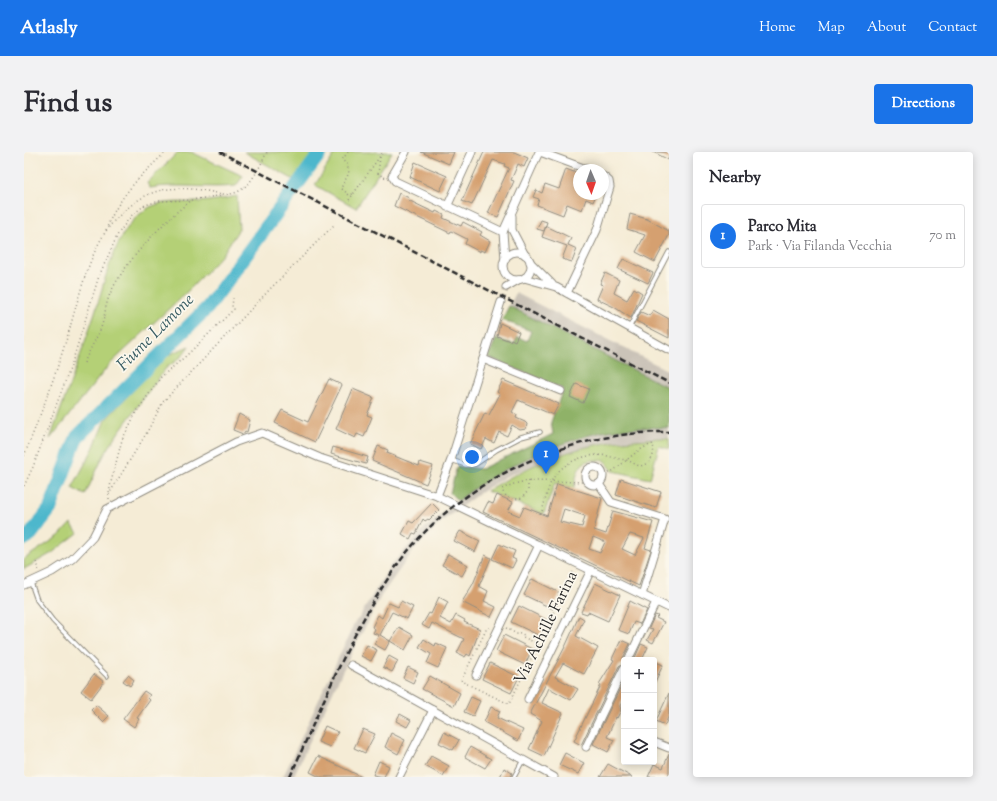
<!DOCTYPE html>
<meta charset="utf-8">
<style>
body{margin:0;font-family:"Sorts Mill Goudy",serif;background:#f2f2f3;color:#2b2b33}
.controls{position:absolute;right:12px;bottom:12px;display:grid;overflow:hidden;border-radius:4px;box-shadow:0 2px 10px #0003}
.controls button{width:36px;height:36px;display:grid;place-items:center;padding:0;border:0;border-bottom:1px solid #e1e1e2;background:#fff;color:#2b2b33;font:20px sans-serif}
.compass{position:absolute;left:549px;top:12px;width:36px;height:36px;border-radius:50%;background:#fff;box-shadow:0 2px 10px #0003;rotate:178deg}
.you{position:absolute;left:448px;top:305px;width:14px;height:14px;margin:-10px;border:3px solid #fff;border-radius:50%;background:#1a73e8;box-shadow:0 0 0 6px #1a73e833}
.badge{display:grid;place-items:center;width:26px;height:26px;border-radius:50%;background:#1a73e8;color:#fff;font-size:13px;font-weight:700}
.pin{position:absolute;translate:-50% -33px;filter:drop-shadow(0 1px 2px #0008)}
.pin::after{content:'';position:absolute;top:21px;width:14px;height:12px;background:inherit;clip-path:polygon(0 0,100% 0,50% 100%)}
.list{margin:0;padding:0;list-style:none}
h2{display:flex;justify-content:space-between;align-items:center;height:52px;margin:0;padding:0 16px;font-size:17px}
h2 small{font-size:13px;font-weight:400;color:#7c7c81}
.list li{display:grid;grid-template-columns:26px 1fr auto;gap:12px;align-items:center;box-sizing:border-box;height:64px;margin:0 8px 8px;padding:0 8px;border:1px solid #e1e1e2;border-radius:4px}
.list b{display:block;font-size:15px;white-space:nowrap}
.list p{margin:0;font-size:13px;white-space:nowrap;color:#7c7c81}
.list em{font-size:13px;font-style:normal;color:#7c7c81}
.icon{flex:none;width:22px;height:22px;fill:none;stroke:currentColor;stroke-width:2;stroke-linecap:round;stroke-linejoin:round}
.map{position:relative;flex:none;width:645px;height:625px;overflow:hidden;border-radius:4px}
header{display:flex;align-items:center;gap:24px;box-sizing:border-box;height:56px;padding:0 20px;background:#1a73e8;color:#fff}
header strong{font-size:19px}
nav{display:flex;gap:22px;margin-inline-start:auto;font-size:14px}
.intro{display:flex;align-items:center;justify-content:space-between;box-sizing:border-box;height:96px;padding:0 24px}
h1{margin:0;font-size:28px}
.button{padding:10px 18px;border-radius:4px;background:#1a73e8;color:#fff;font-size:14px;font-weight:700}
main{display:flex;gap:24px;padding:0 24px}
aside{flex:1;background:#fff;border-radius:4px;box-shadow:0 2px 10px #0003}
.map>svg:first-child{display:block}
.industrial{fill:#cac3b8}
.green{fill:#b4d076;stroke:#707e50}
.forest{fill:#8fb267;stroke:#5d6e49}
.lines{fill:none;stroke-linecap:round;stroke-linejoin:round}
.river{stroke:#4eb7cc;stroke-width:14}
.building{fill:#d5a070;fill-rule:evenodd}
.minor-tunnel{stroke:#cdc5b4;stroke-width:7;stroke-dasharray:7 3.5;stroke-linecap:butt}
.service-casing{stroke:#908c80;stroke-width:5.5}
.minor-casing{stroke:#908c80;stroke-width:9}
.path{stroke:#908c80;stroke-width:1.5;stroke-dasharray:1 3;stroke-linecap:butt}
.service{stroke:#fff;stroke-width:3.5}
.minor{stroke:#fff;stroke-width:7}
.rail{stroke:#2b2b2b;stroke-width:2.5;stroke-dasharray:6 3;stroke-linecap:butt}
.labels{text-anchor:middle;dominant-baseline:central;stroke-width:3.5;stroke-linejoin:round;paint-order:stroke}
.street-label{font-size:16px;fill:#2b2b2b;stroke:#fbf7ec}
.water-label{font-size:17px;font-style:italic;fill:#375c63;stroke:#fbf7ec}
</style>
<header>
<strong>Atlasly</strong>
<nav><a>Home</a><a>Map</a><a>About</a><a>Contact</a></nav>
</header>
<div class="intro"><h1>Find us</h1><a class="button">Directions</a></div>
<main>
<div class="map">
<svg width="645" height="625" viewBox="0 0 645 625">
<rect width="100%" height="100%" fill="#fbf7ec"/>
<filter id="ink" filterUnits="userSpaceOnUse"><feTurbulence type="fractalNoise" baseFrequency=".025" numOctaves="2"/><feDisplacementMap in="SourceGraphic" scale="8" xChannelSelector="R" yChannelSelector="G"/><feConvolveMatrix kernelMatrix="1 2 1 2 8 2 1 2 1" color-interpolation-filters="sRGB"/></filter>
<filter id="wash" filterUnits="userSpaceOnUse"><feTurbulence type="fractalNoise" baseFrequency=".012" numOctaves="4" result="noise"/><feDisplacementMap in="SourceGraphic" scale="16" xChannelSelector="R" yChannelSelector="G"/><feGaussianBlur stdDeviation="0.9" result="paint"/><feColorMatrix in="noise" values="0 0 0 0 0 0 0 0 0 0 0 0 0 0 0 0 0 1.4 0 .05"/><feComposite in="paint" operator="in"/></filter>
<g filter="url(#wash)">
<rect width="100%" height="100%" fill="#f5ecd6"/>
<g class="industrial">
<path d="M492 141 645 219V236L485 154Z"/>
<path d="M626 275 645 276V286H624L582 290 538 301 481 325 454 342 418 369 388 400 357 444 319 518 269 625H259L331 470 335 466 366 414 402 375 452 334 491 313 531 295 578 280Z"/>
</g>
<g class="green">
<path d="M154 0H167L219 24 212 34C183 37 154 31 126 36L123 31Z"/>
<path d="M220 0H292L272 29Z"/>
<path d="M312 0H368L332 56 291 33Z"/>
<path d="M213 44 215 77 198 103 168 135 85 213 26 287C40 248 55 209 68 169 81 133 89 75 126 55 140 48 159 51 174 50 187 49 200 47 213 44Z"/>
<path d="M165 194 156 206 142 216 94 281 79 305 61 343 48 336 69 297 81 268 142 204Z"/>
<path d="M634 286 645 287V297L635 294 626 327 589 319 581 309C556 305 554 315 550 336L531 331 520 362 463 339C499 316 540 298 582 291 599 288 617 288 634 286Z"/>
<path d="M47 371 54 381 28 401 0 417V407L35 384Z"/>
</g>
<path class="forest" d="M485 154 645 236V276C623 275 600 276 578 280 533 290 469 319 434 349L426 341 433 314 457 317 529 282 527 270 539 237 464 205 472 187 490 192 494 185 503 189 507 179 478 168Z"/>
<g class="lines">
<path class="river" d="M0 387 7 382 26 357 53 285 184 155 297 0"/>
</g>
<g id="blocks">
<g class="building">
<path d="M397 0H430L425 12Z"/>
<path d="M460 0H490L504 6 500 15 494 12 487 28 490 29 474 65 464 61 485 16 480 14 481 12 469 8 448 53 438 49Z"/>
<path d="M629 0H645V8Z"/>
<path d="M391 10 423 24 416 39 386 25Z"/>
<path d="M542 17 555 22V42L572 43 569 50 562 47 558 58 543 52 539 63 513 53 515 47 509 45 512 38 518 41 521 32 535 37Z"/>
<path d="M375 41 385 46 384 48 411 61 412 59 420 63 419 66 437 74 439 70 458 80 456 83 466 89 461 100 456 98V100L441 92 443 87 427 79 426 81 370 54Z"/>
<path d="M606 62 623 67 645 79V83L631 110 612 100 621 83 603 77Z"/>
<path d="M517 68 523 70 520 79 513 77Z"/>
<path d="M522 74 547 86 544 93 553 97 548 110 538 107 543 94 518 85Z"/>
<path d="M599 107 629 121 624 131 594 117Z"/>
<path d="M581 121 595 128 590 141 603 148 610 136 618 141 607 166 590 155 573 147 579 133 576 132Z"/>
<path d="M629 158 645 167V186L612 169 617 160 626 164Z"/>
<path d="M476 171 495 180 491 189 487 187 486 189 473 184Z"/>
<path d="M305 227 318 233 291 290 251 271 258 258 284 270Z"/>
<path d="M479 228 535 252 529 263 494 248 488 260 493 263 492 266 501 270 503 272 502 277 496 278 488 273 483 284 475 280 470 291 462 287 457 297 446 292 461 261 465 263 476 242 473 240Z"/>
<path d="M552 232 565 237 559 251 546 245Z"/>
<path d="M329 237 350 246 343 263 348 265 340 285 333 282 331 286 312 277Z"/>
<path d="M215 262 226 268 223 280 221 279 219 282 209 278Z"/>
<path d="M354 294 364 298 363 301 395 314 396 310 409 314 402 332 348 309Z"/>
<path d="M309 295 344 305 342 312 307 302Z"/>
<path d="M597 327 637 340 632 356 592 343Z"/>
<path d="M533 332 578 346 570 378 582 382 589 359 629 370 621 396 627 398 615 434 459 360 464 350 469 352 473 343 489 350 484 359 496 364 500 355 523 364ZM540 357 561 364 558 375 536 370ZM606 382 620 386 611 403 598 397ZM569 385 581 390 576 401 565 397Z"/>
<path d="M408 351 415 358 405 368 404 367 401 369 399 367 392 382 389 381 386 387 378 382 385 369 389 371Z"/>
<path d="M436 379 456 389 451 400 430 389Z"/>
<path d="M475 392 491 399 488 406 492 408 488 416 468 407Z"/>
<path d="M424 402 444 413 438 424 418 413Z"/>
<path d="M461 403 467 406 455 434 464 439 460 449 472 455 467 465 438 450 449 432Z"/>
<path d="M508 427 536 441 529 457 500 443Z"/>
<path d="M571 431 596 443 584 469 564 460 563 462 557 460Z"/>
<path d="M415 445 424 450 416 466 427 472 432 463 441 468 440 470 456 477 446 504 443 502 441 505 433 501 440 487 408 471 405 477 398 473 405 461 407 462Z"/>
<path d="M377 449 389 455 383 467 368 460 356 483 366 489 361 498 350 492 355 483 349 481 351 477 348 475 354 463 358 466 365 451 374 455Z"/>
<path d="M606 449 623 458 616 472 610 470 605 482 594 478Z"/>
<path d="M495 454 523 468 516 484 487 470Z"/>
<path d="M631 463 634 464 632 466 640 470 629 491 623 488 629 477 625 476Z"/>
<path d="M555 464 560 467 552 484 574 496 560 522 539 511 531 525 554 537 547 548 525 536 518 551 539 561 520 604 505 597 518 569 506 562 542 493Z"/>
<path d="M375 475 389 483 381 498 366 489Z"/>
<path d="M480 483 508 497 501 513 472 499Z"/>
<path d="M400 487 411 494 412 491 423 496 414 516 403 511 407 502 395 495Z"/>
<path d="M597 488 606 492 599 506 600 511 595 514 557 593 550 589 577 533 575 532 590 508 588 507Z"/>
<path d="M617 492 624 495 618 508H610Z"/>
<path d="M343 493 353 498 347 509 337 504Z"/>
<path d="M365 504 374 509 368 520 359 515Z"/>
<path d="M630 509 639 513 630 532Z"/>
<path d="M466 511 495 525 487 541 458 527Z"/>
<path d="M384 515 394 520 389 531 379 526Z"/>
<path d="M70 522 80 530 67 547 57 539Z"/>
<path d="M104 523 110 528 106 534 99 529Z"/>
<path d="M406 524 436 541 430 554 398 537Z"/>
<path d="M600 528V546L596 554 597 558 593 566 592 565 583 585 590 588 584 600 569 592Z"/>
<path d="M120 539 126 543 124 546 126 548 113 566 115 567 110 575 99 567Z"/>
<path d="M645 541V563L641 573 632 569Z"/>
<path d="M447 545 456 549 449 564 440 560Z"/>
<path d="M72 553 85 564 79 570 67 558Z"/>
<path d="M467 555 476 559 473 566 499 578 494 589 460 570Z"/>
<path d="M376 562 387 568 383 575 372 569Z"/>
<path d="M301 574 314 580 306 595 294 590Z"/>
<path d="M339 577 351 582 341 601 330 596Z"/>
<path d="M420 580 435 588 429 598 415 591Z"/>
<path d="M367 581 381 588 374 602 361 595Z"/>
<path d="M446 595 467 607 461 616 441 605Z"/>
<path d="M541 601 560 611 554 622 535 613Z"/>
<path d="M645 602V625H624L630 612 639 616Z"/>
<path d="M294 604 338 625H296L286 620Z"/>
<path d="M407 604 425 614 419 624 401 614Z"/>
<path d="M355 609 365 614 360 625 349 623Z"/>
<path d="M584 612 608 625H576Z"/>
<path d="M480 616 488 621 486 625H476Z"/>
</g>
</g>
</g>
<g filter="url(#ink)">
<use href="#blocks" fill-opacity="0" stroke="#908c80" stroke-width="1"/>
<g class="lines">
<path class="minor-tunnel" d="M477 150 482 135"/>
<defs>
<g id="service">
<path d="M605 176 645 100"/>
<path d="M427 308 442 313 452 312 472 298 497 285 516 280"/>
<path d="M7 431 13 448 29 469 83 524"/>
<path d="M490 625 499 608"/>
</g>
<g id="minor">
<path d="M382 0 368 24 371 29 479 80"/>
<path d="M516 0 565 18"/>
<path d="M423 55 448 0"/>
<path d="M488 64V78L501 103"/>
<circle cx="493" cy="114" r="14"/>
<path d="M481 108 479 80 515 0"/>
<path d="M506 110 528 132"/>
<path d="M500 126 532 135 645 198"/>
<path d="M482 135 494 128"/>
<path d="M543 141 573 78 586 35 585 29 579 24"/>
<path d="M459 207 537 239"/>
<circle cx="570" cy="324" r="9"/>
<path d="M575 332 587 350 641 367 618 443"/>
<path d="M413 344 427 308 477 150"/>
<path d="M0 433 28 420 48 407 69 385 83 357 212 290 238 281 296 306 413 344 645 456"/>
<path d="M604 508 632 450"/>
<path d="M327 513 530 625"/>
<path d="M452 523 515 393"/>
<path d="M504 547 567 418"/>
<path d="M630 590 645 596"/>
<path d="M562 595 600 516"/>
<path d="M375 625 409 558"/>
</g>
</defs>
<use href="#service" class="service-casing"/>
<use href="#minor" class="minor-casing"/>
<g class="path">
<path d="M324 0 318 8 323 12 325 21 317 36 325 43 329 42"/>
<path d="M356 5 354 22 362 26"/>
<path d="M325 48 359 0"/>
<path d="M82 78C94 45 116 24 142 0"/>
<path d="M60 211C65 199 71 189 76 178 81 167 81 153 86 142 99 112 141 67 168 48"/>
<path d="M0 304C15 267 29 230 41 192 53 155 64 97 90 69 120 38 140 32 183 39 194 41 204 45 215 39 229 31 236 14 243 0"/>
<path d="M504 329V339L498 346C489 348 481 347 478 337 488 332 498 329 510 329L563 330"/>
<path d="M0 334 9 315 47 214 75 124 94 82 107 64 121 53 136 49 168 48 199 43"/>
<path d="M85 341 87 330 98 288 113 259 137 225 163 203 210 157 208 155 209 146"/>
<path d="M85 347V342L122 282 139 250 248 135 310 73"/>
<path d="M518 359C521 350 523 339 527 330 537 310 563 300 584 304 590 306 596 307 602 308 607 309 611 313 616 314 628 311 631 303 629 292 608 298 600 315 579 324"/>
<path d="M12 410 15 416 14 419"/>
<path d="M466 476 462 478 437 529 485 552 550 418"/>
<path d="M482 476 493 482 494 480 500 483 499 485 514 492"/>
</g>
<use href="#service" class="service"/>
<use href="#minor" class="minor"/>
<g class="rail">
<path d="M196 0 645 231"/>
<path d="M266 625C297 556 325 484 367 422 426 332 539 279 645 280"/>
</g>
</g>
</g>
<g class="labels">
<g class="street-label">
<text transform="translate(523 476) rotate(-64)">Via Achille Farina</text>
</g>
<g class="water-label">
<text transform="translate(132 181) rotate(-45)">Fiume Lamone</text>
</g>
</g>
</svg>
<div class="controls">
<button>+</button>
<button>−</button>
<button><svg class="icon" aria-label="layers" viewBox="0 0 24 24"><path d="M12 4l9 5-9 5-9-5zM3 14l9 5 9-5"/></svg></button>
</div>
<svg class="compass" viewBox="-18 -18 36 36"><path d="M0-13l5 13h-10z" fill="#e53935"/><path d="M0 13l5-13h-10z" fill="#7c7c81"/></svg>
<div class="you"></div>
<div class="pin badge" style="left:522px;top:322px">1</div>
</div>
<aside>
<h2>Nearby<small></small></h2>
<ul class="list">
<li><span class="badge">1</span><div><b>Parco Mita</b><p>Park · Via Filanda Vecchia</p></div><em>70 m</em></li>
</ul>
</aside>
</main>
